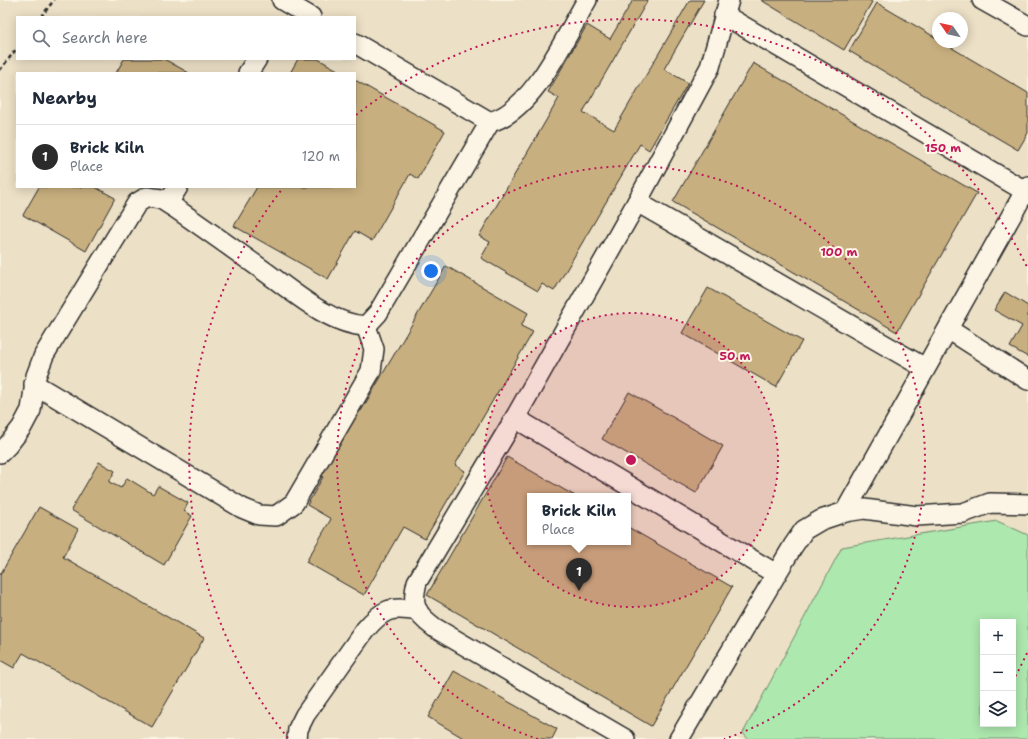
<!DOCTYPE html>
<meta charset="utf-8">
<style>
body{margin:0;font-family:"Shantell Sans",sans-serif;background:#f6f6f7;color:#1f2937}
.controls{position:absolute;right:12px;bottom:12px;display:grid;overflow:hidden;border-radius:0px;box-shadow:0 2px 10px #0003}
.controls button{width:36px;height:36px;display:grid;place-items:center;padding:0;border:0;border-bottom:1px solid #e0e1e3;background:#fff;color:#1f2937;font:20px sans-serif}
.compass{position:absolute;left:932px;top:12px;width:36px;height:36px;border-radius:50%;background:#fff;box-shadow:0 2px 10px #0003;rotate:304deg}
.you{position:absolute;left:431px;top:271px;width:14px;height:14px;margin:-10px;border:3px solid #fff;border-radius:50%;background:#1a73e8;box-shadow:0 0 0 6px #1a73e833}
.badge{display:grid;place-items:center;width:26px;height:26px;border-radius:50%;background:#2b2b2b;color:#fff;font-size:13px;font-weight:700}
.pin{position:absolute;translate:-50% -33px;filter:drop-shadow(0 1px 2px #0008)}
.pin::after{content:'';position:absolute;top:21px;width:14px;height:12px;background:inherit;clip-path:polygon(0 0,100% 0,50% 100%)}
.popup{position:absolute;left:527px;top:493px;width:104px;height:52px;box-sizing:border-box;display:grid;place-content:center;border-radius:0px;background:#fff;filter:drop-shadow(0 1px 3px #0005);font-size:13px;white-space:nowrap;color:#747a83}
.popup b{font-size:15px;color:#1f2937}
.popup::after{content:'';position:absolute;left:50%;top:100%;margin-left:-8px;border:8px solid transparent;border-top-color:#fff}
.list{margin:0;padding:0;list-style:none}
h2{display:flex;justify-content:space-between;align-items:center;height:52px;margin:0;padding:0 16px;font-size:17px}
h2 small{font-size:13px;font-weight:400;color:#747a83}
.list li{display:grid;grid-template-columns:26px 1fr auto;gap:12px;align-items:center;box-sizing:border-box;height:64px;padding:0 16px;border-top:1px solid #e0e1e3}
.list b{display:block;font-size:15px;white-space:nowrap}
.list p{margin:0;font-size:13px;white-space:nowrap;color:#747a83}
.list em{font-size:13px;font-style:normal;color:#747a83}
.icon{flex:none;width:22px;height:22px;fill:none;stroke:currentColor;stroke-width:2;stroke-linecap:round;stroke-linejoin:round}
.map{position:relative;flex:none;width:1028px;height:739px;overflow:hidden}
.search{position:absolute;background:#fff;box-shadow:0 2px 10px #0003;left:16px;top:16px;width:340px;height:44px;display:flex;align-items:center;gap:10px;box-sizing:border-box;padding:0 14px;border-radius:0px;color:#747a83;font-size:15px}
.panel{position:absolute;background:#fff;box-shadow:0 2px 10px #0003;left:16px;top:72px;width:340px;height:116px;border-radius:0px}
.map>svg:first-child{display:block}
.built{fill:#ece0c6;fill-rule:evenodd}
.green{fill:#ade8ae;stroke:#6c8a6c;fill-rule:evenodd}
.building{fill:#c8af7f;stroke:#2b2b2b}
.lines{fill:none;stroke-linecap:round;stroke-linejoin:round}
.minor-casing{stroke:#2b2b2b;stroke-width:22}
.path{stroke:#2b2b2b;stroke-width:2.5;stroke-dasharray:4 3;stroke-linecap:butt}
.minor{stroke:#fcf5e5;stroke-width:19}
.ring{fill:none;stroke:#c2185b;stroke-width:2;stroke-dasharray:2 4}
.centre{fill:#c2185b;stroke:#fcf5e5;stroke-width:2}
.ring-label{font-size:12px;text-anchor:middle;font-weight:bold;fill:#c2185b;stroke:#fcf5e5;stroke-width:4;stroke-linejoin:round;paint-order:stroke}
</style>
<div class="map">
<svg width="1028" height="739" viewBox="0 0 1028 739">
<rect width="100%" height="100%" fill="#fcf5e5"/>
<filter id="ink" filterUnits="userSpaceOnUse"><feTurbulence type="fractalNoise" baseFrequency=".025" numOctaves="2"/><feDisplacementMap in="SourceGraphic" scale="8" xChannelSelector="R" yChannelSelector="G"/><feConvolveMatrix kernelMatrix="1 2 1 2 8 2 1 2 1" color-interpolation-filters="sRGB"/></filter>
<g filter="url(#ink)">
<path class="built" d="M0 0H1028V739H0ZM17 17H355V59H17ZM938 18H962V42H938ZM17 73H355V187H17ZM530 496H628V542H530ZM983 622H1013V724H983Z"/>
<path class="green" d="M997 521 1028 535V739H748L743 733 842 547ZM983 622H1013V724H983Z"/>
<g class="building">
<path d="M633 0H648L583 112 614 130 690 0H704L664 69 688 83 649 150 640 144 554 291 542 284 538 291 481 258 490 242 479 236 559 98 548 92 587 25 610 39Z"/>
<path d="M761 0H869L872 2 844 50Z"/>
<path d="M877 3 938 39V42H942L1028 93V133L1018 150 849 51Z"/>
<path d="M124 59H164L189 73H116Z"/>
<path d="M298 59H318L343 73H290Z"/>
<path d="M753 63 977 193 897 332 673 202Z"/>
<path d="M355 80 445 131 418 179 410 174 372 241 355 231 328 279 234 226 257 187H355Z"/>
<path d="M39 187H95L115 198 86 251 23 215Z"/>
<path d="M446 266 528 313 521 326 533 332 455 465 465 471 425 539 403 527 364 595 306 562 331 519 307 505 323 477 319 475 357 409 361 411Z"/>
<path d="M708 288 802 341 776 387 682 333Z"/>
<path d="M1005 292 1028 306V357L1010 347 1022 326 994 310Z"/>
<path d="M629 392 723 446 696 493 602 439Z"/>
<path d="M507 457 575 496H530V542H628V527L732 587 651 726 427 595Z"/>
<path d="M99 462 115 471 109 482 121 488 127 478 153 494 158 486 188 503 184 511 192 516 164 565 71 510Z"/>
<path d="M39 507 78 529 63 557 204 638 152 727 23 653 14 668 0 660V575Z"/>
<path d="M454 671 557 729 552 739H465L428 717Z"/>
</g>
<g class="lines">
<defs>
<g id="minor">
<path d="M282 0 311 17"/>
<path d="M729 0 710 67 637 202 515 418 776 574"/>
<path d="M982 0 1028 26"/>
<path d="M724 15 1025 191"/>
<path d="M248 73 257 59"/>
<path d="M490 122C534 110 565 37 587 0"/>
<path d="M637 202 925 368"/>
<path d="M168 203 178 187"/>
<path d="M948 329 1028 380"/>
<path d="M34 384 242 508 259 515 276 516 294 503 371 371 374 349 366 326"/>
<path d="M515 418 417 582C411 606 415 613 435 628L625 739"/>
<path d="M0 453 8 445 22 427 31 410 36 376 44 355 137 203 147 197 161 199 175 208C204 228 232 248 260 268 290 289 329 325 366 326L378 313 490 122 355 43"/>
<path d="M845 512 1028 186"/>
<path d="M297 739 298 729 305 715 365 630C383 609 390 606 418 611"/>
<path d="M679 739 793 546 804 530 821 520 845 512 864 509 917 516 963 513 990 503 1028 504"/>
</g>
</defs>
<use href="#minor" class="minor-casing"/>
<g class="path">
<path d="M41 17 54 0"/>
<path d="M0 70 17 48"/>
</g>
<use href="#minor" class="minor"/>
</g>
</g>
<circle cx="631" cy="460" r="147" fill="#c2185b" fill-opacity=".12"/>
<g class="ring">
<circle cx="631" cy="460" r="147"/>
<path d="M538 739A294 294 0 1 1 724 739"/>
<path d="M1027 653A441 441 0 0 1 1015 677M288 738A441 441 0 0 1 283 188M356 115A441 441 0 0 1 1027 267"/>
</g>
<circle cx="631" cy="460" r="6" class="centre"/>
<g class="ring-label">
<text x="943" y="152">150 m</text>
<text x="839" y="256">100 m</text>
<text x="735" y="360">50 m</text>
</g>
</svg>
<div class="controls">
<button>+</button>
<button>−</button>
<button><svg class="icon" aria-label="layers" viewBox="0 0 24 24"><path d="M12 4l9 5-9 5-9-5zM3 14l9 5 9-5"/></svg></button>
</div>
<svg class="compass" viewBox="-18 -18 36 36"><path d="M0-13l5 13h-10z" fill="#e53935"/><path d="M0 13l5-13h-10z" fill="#747a83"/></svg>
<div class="you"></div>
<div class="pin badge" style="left:579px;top:591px">1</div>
<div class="popup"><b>Brick Kiln</b>Place</div>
<div class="search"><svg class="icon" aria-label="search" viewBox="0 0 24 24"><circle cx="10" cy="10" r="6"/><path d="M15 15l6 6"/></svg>Search here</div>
<section class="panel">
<h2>Nearby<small></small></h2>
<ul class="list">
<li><span class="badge">1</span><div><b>Brick Kiln</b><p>Place</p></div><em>120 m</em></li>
</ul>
</section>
</div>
